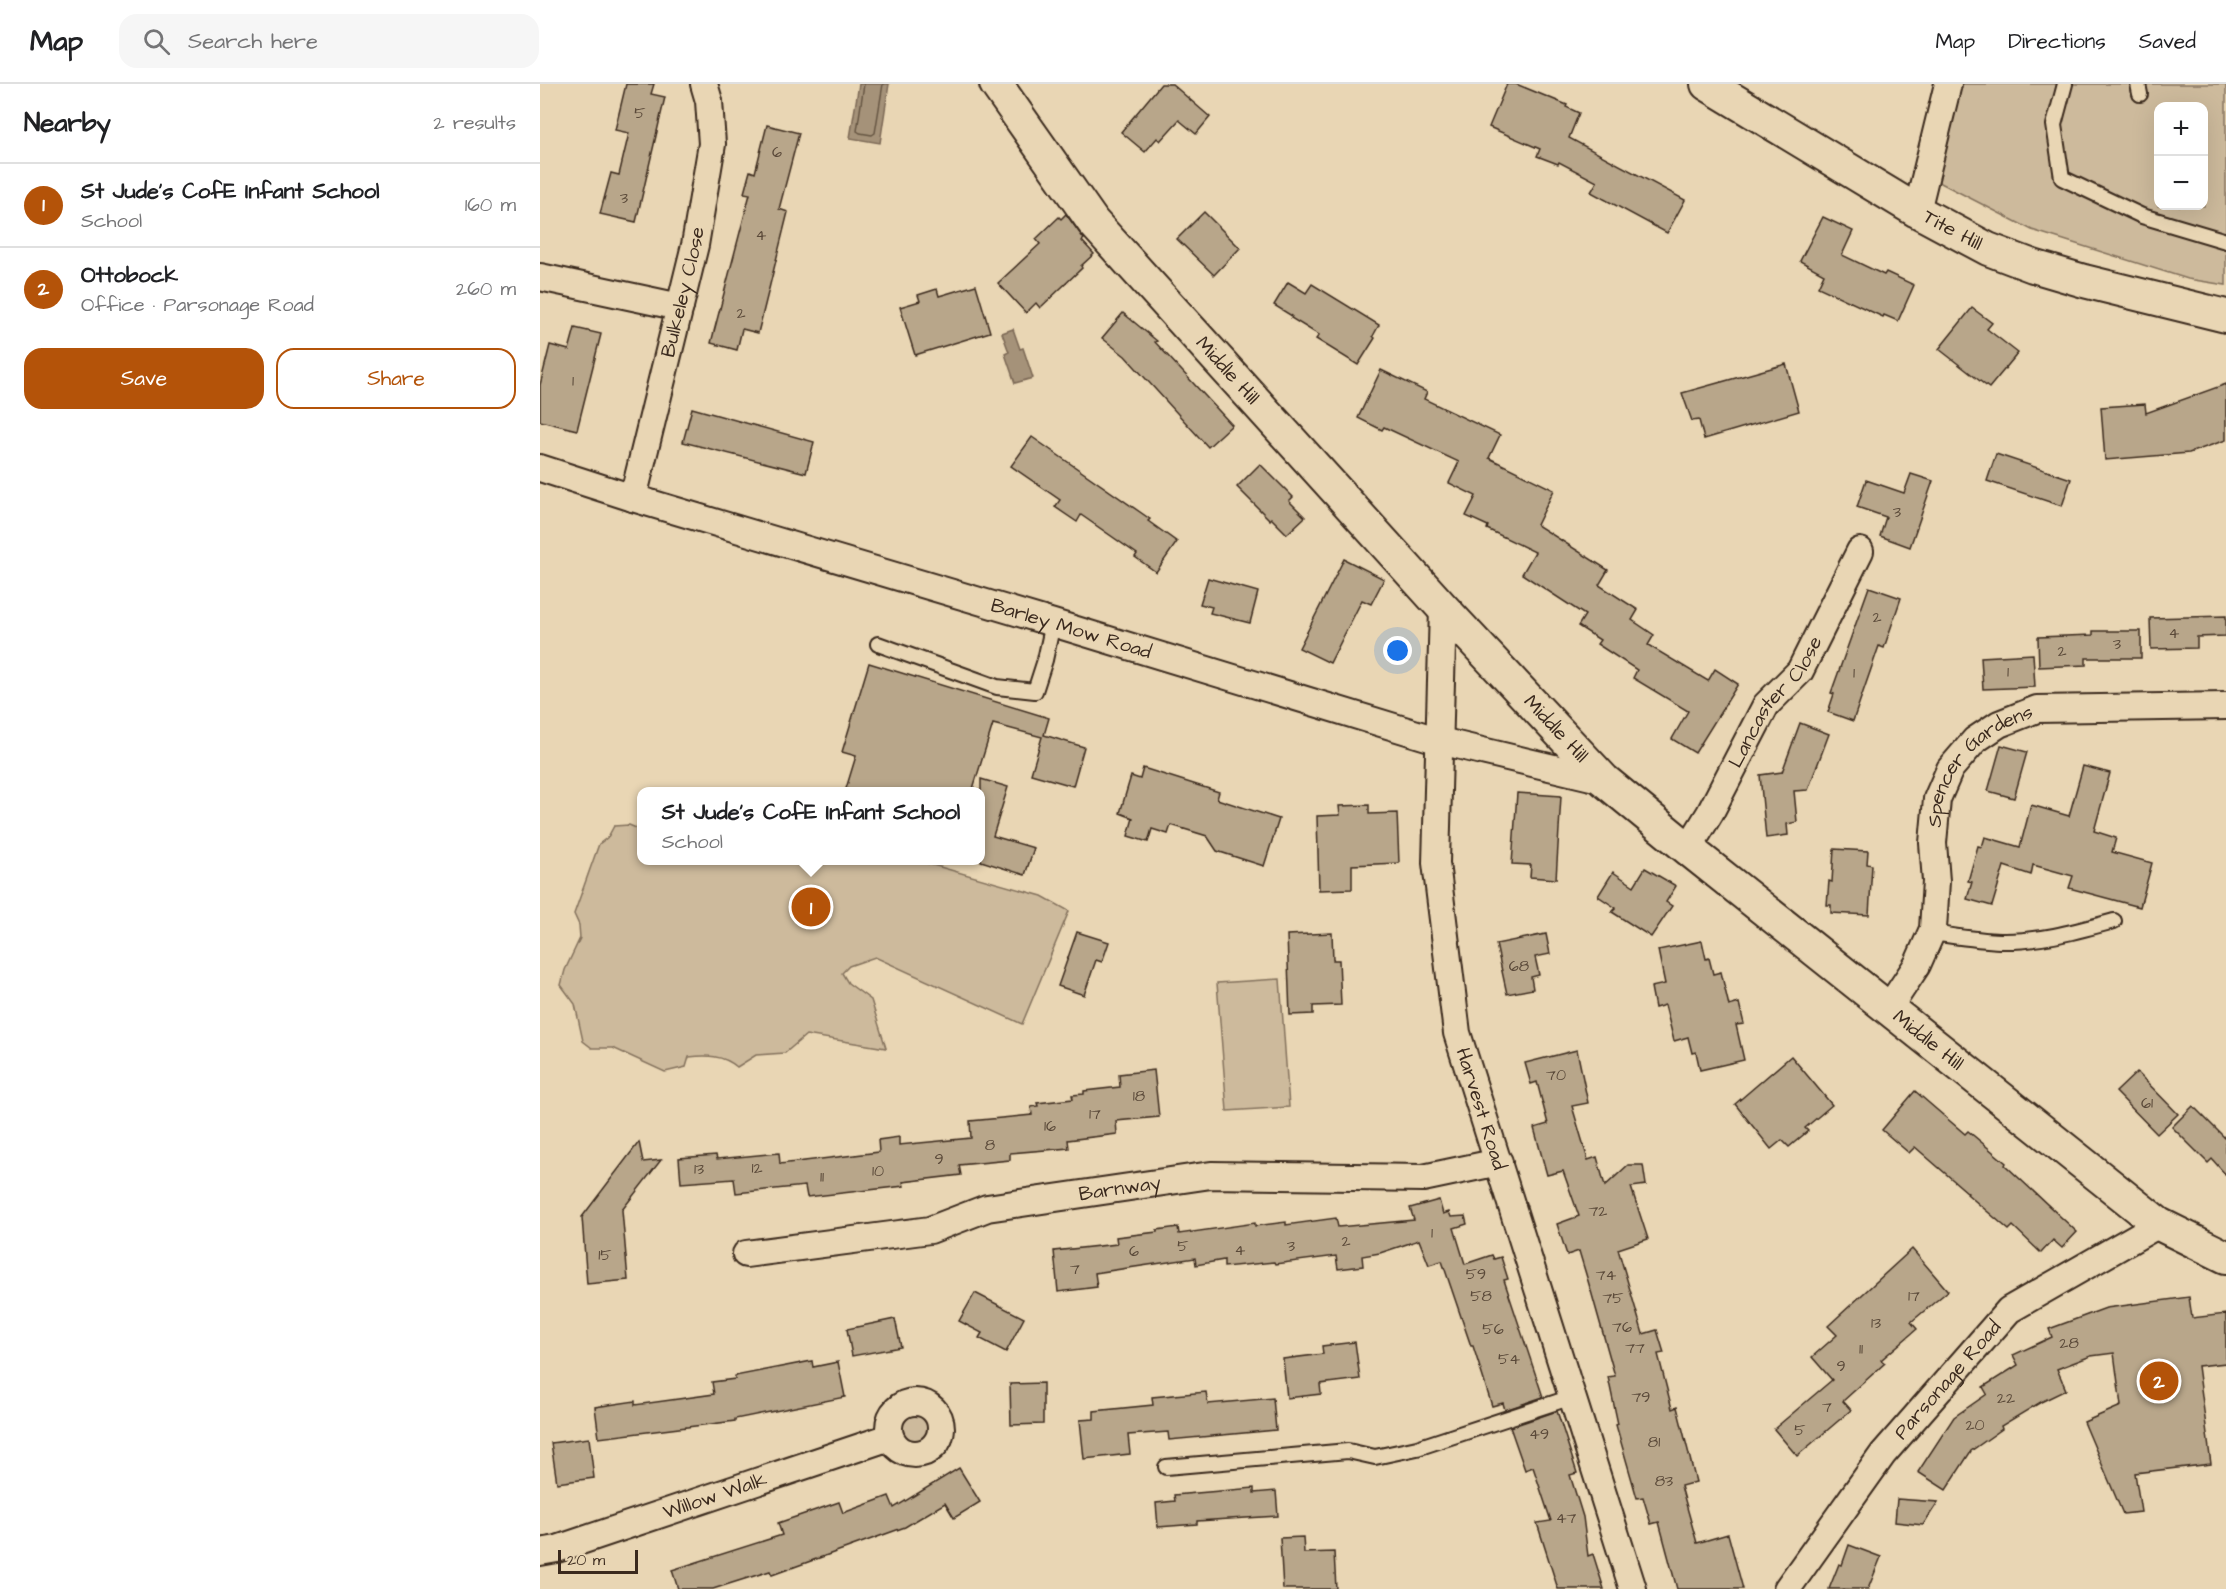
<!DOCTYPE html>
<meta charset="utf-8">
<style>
body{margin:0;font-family:"Architects Daughter",sans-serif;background:#f6f6f6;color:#202124}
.controls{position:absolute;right:18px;top:18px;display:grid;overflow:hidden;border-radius:12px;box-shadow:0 6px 24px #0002}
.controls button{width:54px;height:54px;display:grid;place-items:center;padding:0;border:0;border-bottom:2px solid #e0e0e0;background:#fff;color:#202124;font:30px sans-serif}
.scale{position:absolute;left:18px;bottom:15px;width:80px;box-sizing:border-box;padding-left:6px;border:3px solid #3b2a1e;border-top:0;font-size:16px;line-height:21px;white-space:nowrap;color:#3b2a1e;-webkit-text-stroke:4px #e9d6b4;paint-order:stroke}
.you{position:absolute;left:858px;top:567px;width:21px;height:21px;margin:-15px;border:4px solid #fff;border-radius:50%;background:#1a73e8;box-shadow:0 0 0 9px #1a73e833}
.badge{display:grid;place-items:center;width:39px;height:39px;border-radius:50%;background:#b45309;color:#fff;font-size:20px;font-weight:700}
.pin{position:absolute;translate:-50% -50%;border:3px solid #fff;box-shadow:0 2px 6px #0006}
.popup{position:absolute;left:97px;top:703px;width:348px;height:78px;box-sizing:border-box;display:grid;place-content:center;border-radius:12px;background:#fff;filter:drop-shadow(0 2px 4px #0005);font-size:20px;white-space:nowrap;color:#757577}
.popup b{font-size:22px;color:#202124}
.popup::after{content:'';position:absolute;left:50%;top:100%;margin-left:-12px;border:12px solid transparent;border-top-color:#fff}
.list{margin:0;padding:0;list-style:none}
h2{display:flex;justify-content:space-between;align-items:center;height:78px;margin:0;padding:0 24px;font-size:26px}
h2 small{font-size:20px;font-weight:400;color:#757577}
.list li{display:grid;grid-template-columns:39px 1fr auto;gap:18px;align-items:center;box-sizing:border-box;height:84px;padding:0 24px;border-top:2px solid #e0e0e0}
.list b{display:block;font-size:22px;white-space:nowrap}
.list p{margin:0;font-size:20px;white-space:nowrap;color:#757577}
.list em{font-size:20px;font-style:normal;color:#757577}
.actions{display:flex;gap:12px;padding:18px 24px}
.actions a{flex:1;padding:14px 0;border:2px solid #b45309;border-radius:18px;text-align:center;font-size:21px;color:#b45309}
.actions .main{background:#b45309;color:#fff}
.icon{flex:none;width:33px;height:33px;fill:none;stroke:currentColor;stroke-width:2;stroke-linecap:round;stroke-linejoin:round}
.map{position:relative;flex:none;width:1686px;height:1505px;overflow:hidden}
header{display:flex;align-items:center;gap:36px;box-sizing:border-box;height:84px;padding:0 30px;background:#fff;border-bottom:2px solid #e0e0e0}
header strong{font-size:28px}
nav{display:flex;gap:33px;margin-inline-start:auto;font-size:21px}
.search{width:420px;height:54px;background:#f6f6f6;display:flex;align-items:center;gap:15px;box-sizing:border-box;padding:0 21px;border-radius:18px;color:#757577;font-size:22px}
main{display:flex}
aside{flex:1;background:#fff}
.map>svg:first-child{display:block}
.green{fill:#cdba9c;stroke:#84725d;stroke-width:1.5;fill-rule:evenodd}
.water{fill:#a59279;stroke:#7b6855;stroke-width:1.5}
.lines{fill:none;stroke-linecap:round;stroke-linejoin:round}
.shore{stroke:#655442;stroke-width:1.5}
.building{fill:#b8a68a;stroke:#3b2a1e;stroke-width:1.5}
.service-casing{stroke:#3b2a1e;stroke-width:18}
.minor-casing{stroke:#3b2a1e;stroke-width:30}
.tertiary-casing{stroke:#3b2a1e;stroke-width:36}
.service{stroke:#e9d6b4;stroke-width:14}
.minor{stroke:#e9d6b4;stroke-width:26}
.tertiary{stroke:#e9d6b4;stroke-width:32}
.labels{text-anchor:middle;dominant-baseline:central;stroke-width:5;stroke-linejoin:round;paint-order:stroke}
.number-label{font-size:16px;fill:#5a4939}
.street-label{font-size:20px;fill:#3b2a1e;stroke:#e9d6b4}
</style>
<header>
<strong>Map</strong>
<div class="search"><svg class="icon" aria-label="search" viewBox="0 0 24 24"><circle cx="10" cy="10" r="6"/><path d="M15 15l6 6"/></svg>Search here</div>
<nav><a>Map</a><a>Directions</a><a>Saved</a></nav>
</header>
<main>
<aside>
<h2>Nearby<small>2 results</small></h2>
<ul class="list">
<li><span class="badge">1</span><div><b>St Jude's CofE Infant School</b><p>School</p></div><em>160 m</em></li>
<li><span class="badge">2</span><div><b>Ottobock</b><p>Office · Parsonage Road</p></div><em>260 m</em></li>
</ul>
<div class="actions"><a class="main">Save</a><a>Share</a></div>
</aside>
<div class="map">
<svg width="1686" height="1505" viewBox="0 0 1686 1505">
<rect width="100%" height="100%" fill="#e9d6b4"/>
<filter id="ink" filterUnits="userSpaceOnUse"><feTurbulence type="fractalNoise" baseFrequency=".0167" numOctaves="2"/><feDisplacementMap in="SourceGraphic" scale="12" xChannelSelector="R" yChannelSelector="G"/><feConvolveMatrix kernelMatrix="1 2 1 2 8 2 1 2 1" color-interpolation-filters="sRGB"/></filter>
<g filter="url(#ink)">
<g class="green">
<path d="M1414 0H1686V201L1648 195 1492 146 1397 97ZM1618 22H1664V122H1618Z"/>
<path d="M89 741 101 746V776L379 777 502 812 529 827 482 940 335 873 309 882 302 889 308 899 331 916 346 964 266 951 245 969 216 971 197 983C183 971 167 971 149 973L146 983 125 988 73 964H52L43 957 35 920 21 901 25 886 40 854 39 841 34 830 59 760 68 753 74 742Z"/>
<path d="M740 895 749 1023 687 1027 677 899Z"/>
<circle cx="375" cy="1344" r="16"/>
</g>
<g class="water">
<path d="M319 0H349L340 59 310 54Z"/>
<path d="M473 245 480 265 483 264 493 294 475 299 465 270 469 268 462 249Z"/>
</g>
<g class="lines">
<path class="shore" d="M324 0 317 47 320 49 332 51 335 49 343 0"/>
</g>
<g class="building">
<path d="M86 0H114L111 10 125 13 96 138 60 130 71 89 79 91 89 49 75 46Z"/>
<path d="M621 0H632L670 33 656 50 639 36 620 57 617 54 605 68 581 48Z"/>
<path d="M967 0H976L1027 21 1026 23 1039 29 1029 54 1145 116 1127 149 1051 108 1057 98 1019 78 1018 80 997 72 1000 65 949 43Z"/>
<path d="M227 41 259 49 239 125 248 128 218 249 202 245 197 266 171 259 210 110 204 109 210 87 215 89Z"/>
<path d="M664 128 700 164 674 191 637 155Z"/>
<path d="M526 130 544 155 542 157 554 170 541 182 542 184 500 224 496 219 486 229 458 199 500 160 496 155 519 133 521 135Z"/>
<path d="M1283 133 1313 147 1302 171 1344 191 1346 188 1374 201 1358 237 1344 231 1343 233 1278 203 1284 190 1260 177Z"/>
<path d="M748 198 766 209 772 200 839 241 833 252 835 254 818 281 776 255 779 251 751 234 752 232 734 221Z"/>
<path d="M436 201 450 248 375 271 360 223 380 217 378 211 397 205 399 212Z"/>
<path d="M1432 224 1452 239 1447 245 1478 269 1449 304 1399 265Z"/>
<path d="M583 229 617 257 615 258 692 341 668 363 585 272 562 254Z"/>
<path d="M35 244 61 250 37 346 0 337V301L10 261 29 266Z"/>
<path d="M1246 280 1259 327 1164 355 1159 336 1152 337 1142 309Z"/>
<path d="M841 286 887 308 884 315 960 351 949 374 1014 406 997 441 1068 486 1059 501 1098 526 1092 536 1114 551 1108 561 1168 597 1175 585 1198 600 1155 669 1132 655 1148 627 1093 594 1097 586 1057 560 1060 556 1038 542 1045 531 982 490 995 468 947 445 948 442 926 432 936 412 909 399 919 378 844 343 842 346 818 334Z"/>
<path d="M1686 300V356L1649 369 1565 376 1561 323 1605 320 1606 329Z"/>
<path d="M152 324 274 358 266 389 143 358Z"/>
<path d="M492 353 610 435 608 437 637 458 616 488 595 473 597 470 541 431 537 438 515 423 520 416 471 382Z"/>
<path d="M1456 370 1531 395 1522 422 1447 397Z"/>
<path d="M720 380 753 413 749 417 765 433 747 450 731 434 730 436 697 403Z"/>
<path d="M1371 390 1393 397 1370 463 1340 452 1346 433 1317 423 1326 396 1364 409Z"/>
<path d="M804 475 844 495 831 520 822 516 790 579 759 564Z"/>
<path d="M668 494 718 508 710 539 670 529 672 523 660 520Z"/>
<path d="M1329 503 1361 514 1344 564 1339 562 1313 637 1288 628 1294 610 1291 609Z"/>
<path d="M1686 532V552L1657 553V564L1611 565 1610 534Z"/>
<path d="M1553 547H1601V574H1546V581L1499 583 1498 553 1553 551Z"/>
<path d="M1493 570 1495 603 1443 605 1441 573Z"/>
<path d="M329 579 509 634 504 651 544 663 533 702 491 690 502 653 453 640 432 708H305L316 672 302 668Z"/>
<path d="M1260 639 1289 650 1268 706 1254 707 1257 738 1247 740 1248 751 1226 754 1220 691 1242 688Z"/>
<path d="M1461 661 1487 668 1474 714 1448 707Z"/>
<path d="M1543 682 1570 689 1554 747 1576 754 1572 768 1612 779 1600 823 1529 804 1533 792 1493 781 1491 791 1464 782 1452 822 1427 815 1432 798 1428 797 1438 762 1442 763 1445 753 1480 763 1491 721 1529 732Z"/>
<path d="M603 684 679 708 677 715 739 735 724 782 677 767 667 752 631 741 628 750 612 745 608 758 588 752 593 734 580 729 591 692 600 695Z"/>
<path d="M441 695 468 703 453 752 494 764 485 791 441 777Z"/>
<path d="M977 709 1021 712 1016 795 990 793 991 781 972 780Z"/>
<path d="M829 721V730L857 729 859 779 812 781V805L779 806 777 732 800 731 799 722Z"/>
<path d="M1294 765 1328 767 1327 780 1332 781 1329 831 1291 829V821H1287L1289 797 1292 798Z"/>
<path d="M1105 784 1136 802 1126 818 1132 822 1111 853 1072 828 1076 824 1058 812 1073 788 1094 802Z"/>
<path d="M537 848 569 858 562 878 556 876 544 911 518 902Z"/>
<path d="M792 849 793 876H799L801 921 773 922V930L750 931 747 851Z"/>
<path d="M1006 850 1010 870 995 873 999 891 991 893 993 905 967 910 956 860Z"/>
<path d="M1162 857 1166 875 1169 874 1173 890 1181 888 1189 922 1199 919 1204 940 1196 941 1204 976 1160 986 1156 968 1152 969 1148 953 1134 957 1125 921 1115 924 1111 903 1125 900 1118 866Z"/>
<path d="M1037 966 1048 1019 1032 1022 1048 1076 1057 1073 1065 1102 1088 1081H1103L1106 1101 1091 1103 1108 1155 1078 1165 1103 1250 1117 1246 1124 1269 1118 1270 1132 1325 1137 1323 1156 1398 1141 1402 1157 1459 1188 1450 1203 1505H1137L1119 1438 1111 1440 1103 1413 1097 1414 1076 1341 1078 1340 1068 1293 1075 1292 1051 1207 1039 1167 1027 1171 1017 1140 1039 1132 1023 1087 1007 1091 994 1044 1008 1040 997 998 991 1000 985 979Z"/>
<path d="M1251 972 1292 1021 1265 1044 1268 1047 1249 1063 1242 1056 1231 1065 1195 1020Z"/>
<path d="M614 986 619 1033 576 1037 577 1050 528 1056 529 1064 470 1069V1076L419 1081 421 1091 363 1098 364 1102 267 1113 265 1102 196 1109 194 1095 141 1099 139 1074 176 1071 177 1075 239 1069 240 1080 339 1068 338 1056 359 1053V1061L431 1054 430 1037 492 1031 491 1023 498 1022 497 1019 533 1015 532 1011 544 1010V1007L580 1003 579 990Z"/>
<path d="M1597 988 1638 1030 1617 1050 1576 1008Z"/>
<path d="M1375 1007 1425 1050 1428 1047 1466 1079 1465 1081 1537 1148 1522 1164 1513 1156 1501 1169 1473 1142 1469 1146 1427 1110 1428 1109 1375 1063 1369 1069 1342 1046Z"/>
<path d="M1653 1022 1686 1055V1091L1672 1075 1668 1079 1632 1043Z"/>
<path d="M99 1058 103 1078 121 1076 82 1126 88 1196 47 1200 42 1133Z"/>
<path d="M899 1116 903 1130 909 1128 911 1133 925 1132 927 1140 914 1144 925 1180 952 1171 954 1175 961 1173 968 1195 964 1196 1003 1313 965 1326 963 1319 952 1322 933 1262H931L902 1177 889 1181 879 1156 840 1169 822 1172 823 1182 798 1185 796 1172 735 1180 734 1178 684 1183V1176L656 1181 655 1174 555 1189 557 1203 518 1208 514 1167 577 1160 576 1153 617 1148V1146L638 1143 639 1150 715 1139V1142L746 1138V1141L796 1134 798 1143 874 1136 870 1124Z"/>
<path d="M1372 1165 1408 1207 1371 1238 1377 1245 1341 1276 1345 1279 1303 1317 1311 1326 1257 1372 1234 1345 1292 1296 1272 1273 1297 1251 1288 1242Z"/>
<path d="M435 1209 484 1234 466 1268 439 1254 442 1249 419 1237Z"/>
<path d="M1649 1213 1652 1234 1686 1230V1279L1658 1282 1671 1380 1595 1389 1601 1428 1583 1430 1544 1338 1581 1322 1574 1269 1551 1272 1517 1285 1526 1306 1501 1318 1461 1342 1462 1345 1431 1367 1406 1406 1378 1388 1414 1333 1447 1310 1443 1303 1478 1281 1473 1271 1512 1253 1509 1245 1566 1224Z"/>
<path d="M355 1235 361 1263 312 1272 307 1245Z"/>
<path d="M815 1258 820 1295 780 1300 781 1310 747 1314 743 1275 783 1270 782 1262Z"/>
<path d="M272 1277 273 1283 298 1278 305 1313 195 1335V1337L59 1354 55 1323 95 1317V1321L174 1310 172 1298 195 1295V1292Z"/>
<path d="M503 1299V1340L471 1341 470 1300Z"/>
<path d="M666 1308 668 1320 733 1314 736 1346 629 1356 628 1348 588 1351 590 1370 544 1375 540 1336 554 1335V1327L613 1321 612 1313Z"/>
<path d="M1017 1327 1037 1389 1030 1391 1043 1433 1048 1472 1053 1470 1064 1505H1018L997 1439 1011 1437 993 1383 985 1386 970 1343Z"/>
<path d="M49 1354 54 1394 17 1399 11 1359Z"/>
<path d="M419 1384 440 1418 414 1434 405 1419 365 1443 232 1491 230 1487 173 1505H138L132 1486 242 1451 238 1439 299 1418 303 1429 349 1412 354 1424Z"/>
<path d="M714 1404V1409L736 1407 738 1432 657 1437V1440L618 1443 616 1419 635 1417 634 1411Z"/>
<path d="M1357 1415 1398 1418 1383 1441 1355 1438Z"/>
<path d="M763 1453 764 1469 794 1468 796 1505H743L740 1454Z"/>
<path d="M1309 1461 1341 1473 1328 1505H1289L1299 1480 1302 1481Z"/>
</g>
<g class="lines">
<defs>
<g id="service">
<path d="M1525 0 1514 41 1522 94 1602 132 1686 157"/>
<path d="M1598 0 1600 10"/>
<path d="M338 560 457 603 495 607 505 576 513 539"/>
<path d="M1391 849C1414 852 1437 856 1460 857 1499 858 1537 847 1574 837"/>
<path d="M626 1383 808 1367 835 1373 877 1364 1032 1313"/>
</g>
<g id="minor">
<path d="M1377 127 1408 0"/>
<path d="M0 193 140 223"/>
<path id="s1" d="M0 384 93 414 513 539 900 657 1064 696"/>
<path id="s2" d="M93 414 155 161 172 60 169 17 164 0"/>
<path id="s3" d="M903 524 896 779 917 949 1093 1505"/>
<path id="s4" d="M1148 765 1170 729 1226 621 1260 587 1320 467"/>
<path id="s5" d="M1348 925 1377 881 1393 845 1396 797 1393 759 1397 715 1410 685 1435 656 1459 640 1497 625 1686 622"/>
<path id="s6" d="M206 1170 390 1146 447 1124 671 1091 883 1094 959 1078"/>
<circle cx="375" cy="1344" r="26"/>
<path id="s7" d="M0 1468 17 1465 350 1353"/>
<path id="s8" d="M1247 1505 1343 1370 1469 1226 1619 1140"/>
</g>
<g id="tertiary">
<path id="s9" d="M456 0 553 138 903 524 1064 696 1148 765 1619 1140 1686 1173"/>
<path id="s10" d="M1167 0 1377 127 1448 165 1493 182 1544 197 1686 232"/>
</g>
</defs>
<use href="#service" class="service-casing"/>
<use href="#minor" class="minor-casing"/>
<use href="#tertiary" class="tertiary-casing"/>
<use href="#service" class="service"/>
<use href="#minor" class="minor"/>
<use href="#tertiary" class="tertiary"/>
</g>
</g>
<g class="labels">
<g class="number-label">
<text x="100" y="29">5</text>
<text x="237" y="68">6</text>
<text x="84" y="114">3</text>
<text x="221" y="151">4</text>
<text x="201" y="229">2</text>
<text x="33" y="297">1</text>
<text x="1357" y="428">3</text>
<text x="1337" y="533">2</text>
<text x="1634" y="549">4</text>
<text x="1577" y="560">3</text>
<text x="1522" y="567">2</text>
<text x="1468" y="588">1</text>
<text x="1314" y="589">1</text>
<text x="979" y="882">68</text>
<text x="1016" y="991">70</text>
<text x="599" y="1012">18</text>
<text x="1607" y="1019">61</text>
<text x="555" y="1030">17</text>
<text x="510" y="1042">16</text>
<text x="450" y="1061">8</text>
<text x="399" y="1075">9</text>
<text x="217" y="1084">12</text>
<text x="159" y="1085">13</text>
<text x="338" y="1087">10</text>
<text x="282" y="1093">11</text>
<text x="1058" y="1127">72</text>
<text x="892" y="1149">1</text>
<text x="806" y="1157">2</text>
<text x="643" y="1162">5</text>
<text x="751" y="1162">3</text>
<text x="700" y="1166">4</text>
<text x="594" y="1167">6</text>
<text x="65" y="1171">15</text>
<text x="535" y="1185">7</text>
<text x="936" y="1190">59</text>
<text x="1066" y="1191">74</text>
<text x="941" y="1212">58</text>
<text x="1374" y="1212">17</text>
<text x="1073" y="1214">75</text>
<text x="1336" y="1239">13</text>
<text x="1082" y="1243">76</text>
<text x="953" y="1245">56</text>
<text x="1529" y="1259">28</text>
<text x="1095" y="1264">77</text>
<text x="1321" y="1265">11</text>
<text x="969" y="1275">54</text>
<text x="1301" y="1282">9</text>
<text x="1101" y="1313">79</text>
<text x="1466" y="1314">22</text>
<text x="1287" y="1323">7</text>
<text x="1435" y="1341">20</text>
<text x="1260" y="1346">5</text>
<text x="999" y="1350">49</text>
<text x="1114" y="1358">81</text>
<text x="1124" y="1397">83</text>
<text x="1026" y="1434">47</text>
</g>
<g class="street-label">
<text stroke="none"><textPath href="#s10" startOffset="286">Tite Hill</textPath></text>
<text stroke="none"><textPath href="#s2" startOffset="212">Bulkeley Close</textPath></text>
<text stroke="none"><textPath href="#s9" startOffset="369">Middle Hill</textPath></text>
<text stroke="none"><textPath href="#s1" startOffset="555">Barley Mow Road</textPath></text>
<text stroke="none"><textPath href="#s4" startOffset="172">Lancaster Close</textPath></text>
<text stroke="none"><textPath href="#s9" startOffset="855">Middle Hill</textPath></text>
<text stroke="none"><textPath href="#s5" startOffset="276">Spencer Gardens</textPath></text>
<text stroke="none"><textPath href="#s9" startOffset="1341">Middle Hill</textPath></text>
<text stroke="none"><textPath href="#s3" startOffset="506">Harvest Road</textPath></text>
<text stroke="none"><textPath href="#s6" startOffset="381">Barnway</textPath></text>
<text stroke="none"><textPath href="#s8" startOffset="264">Parsonage Road</textPath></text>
<text stroke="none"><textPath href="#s7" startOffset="184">Willow Walk</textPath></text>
</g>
</g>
</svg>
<div class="controls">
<button>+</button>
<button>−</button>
</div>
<div class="scale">20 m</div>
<div class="you"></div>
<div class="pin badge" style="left:271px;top:823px">1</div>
<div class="popup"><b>St Jude's CofE Infant School</b>School</div>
<div class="pin badge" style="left:1619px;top:1297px">2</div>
</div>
</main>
